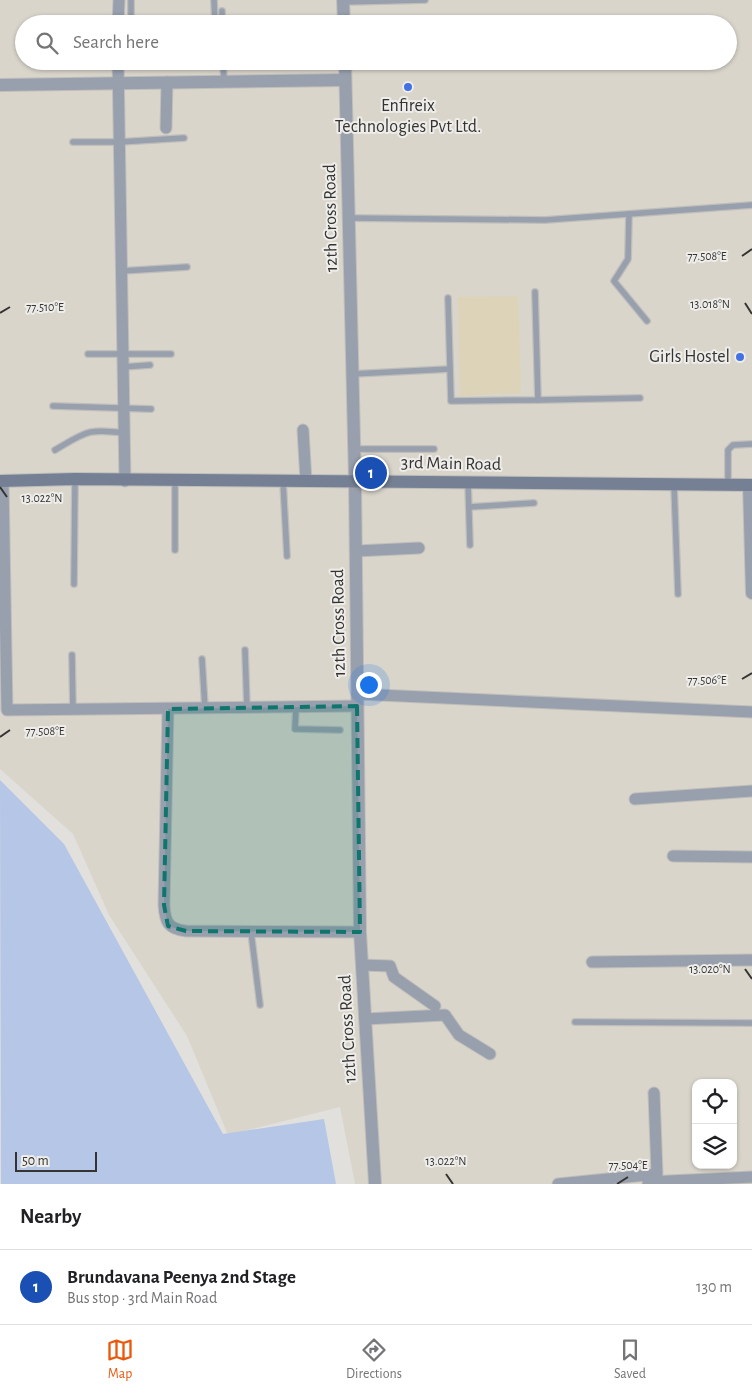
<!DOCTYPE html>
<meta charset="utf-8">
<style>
body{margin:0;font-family:"Alegreya Sans",sans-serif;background:#f2f2f2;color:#202124}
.controls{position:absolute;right:15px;bottom:15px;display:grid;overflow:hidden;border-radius:10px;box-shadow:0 1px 4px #0004}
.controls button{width:45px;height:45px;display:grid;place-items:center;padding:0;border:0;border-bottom:1px solid #e0e0e0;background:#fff;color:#202124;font:25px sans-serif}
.scale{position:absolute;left:15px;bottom:12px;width:82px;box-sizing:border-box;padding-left:5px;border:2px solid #353433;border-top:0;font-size:14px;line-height:18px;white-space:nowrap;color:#353433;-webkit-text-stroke:4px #eeedea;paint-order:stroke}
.you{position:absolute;left:368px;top:684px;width:18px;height:18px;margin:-12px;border:4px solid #fff;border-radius:50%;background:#1a73e8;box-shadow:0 0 0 8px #1a73e833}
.badge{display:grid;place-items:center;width:32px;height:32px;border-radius:50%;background:#ea580c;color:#fff;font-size:16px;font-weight:700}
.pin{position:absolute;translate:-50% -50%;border:2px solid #fff;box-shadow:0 1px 5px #0006}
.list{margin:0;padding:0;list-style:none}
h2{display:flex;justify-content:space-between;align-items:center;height:65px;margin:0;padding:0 20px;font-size:21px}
h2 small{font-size:16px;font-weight:400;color:#757577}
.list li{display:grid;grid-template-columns:32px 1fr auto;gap:15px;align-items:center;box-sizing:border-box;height:75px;padding:0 20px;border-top:1px solid #e0e0e0}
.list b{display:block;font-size:19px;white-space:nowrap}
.list p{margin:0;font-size:16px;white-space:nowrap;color:#757577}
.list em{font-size:16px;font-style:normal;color:#757577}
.icon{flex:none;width:28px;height:28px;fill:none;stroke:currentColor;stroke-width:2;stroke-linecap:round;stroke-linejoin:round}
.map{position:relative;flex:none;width:752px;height:1184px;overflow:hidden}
.search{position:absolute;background:#fff;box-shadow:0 1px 4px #0004;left:15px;right:15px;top:15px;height:55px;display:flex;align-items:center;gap:12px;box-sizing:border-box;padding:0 18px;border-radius:28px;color:#757577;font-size:19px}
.sheet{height:140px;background:#fff}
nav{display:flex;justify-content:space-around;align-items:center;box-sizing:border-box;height:70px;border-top:1px solid #e0e0e0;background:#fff;font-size:14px;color:#757577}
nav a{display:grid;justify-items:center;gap:2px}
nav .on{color:#ea580c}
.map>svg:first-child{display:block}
.built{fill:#d9d5cb;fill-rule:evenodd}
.green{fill:#dcd3b8}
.water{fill:#b5c6e6}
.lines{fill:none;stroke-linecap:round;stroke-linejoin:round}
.service-casing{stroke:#bfbebb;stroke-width:8}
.minor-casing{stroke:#bfbebb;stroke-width:13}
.tertiary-casing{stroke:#bfbebb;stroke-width:14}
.secondary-casing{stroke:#bfbebb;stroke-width:14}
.service{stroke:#989fad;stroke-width:5.5}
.minor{stroke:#989fad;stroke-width:11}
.tertiary{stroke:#989fad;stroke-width:12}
.secondary{stroke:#758094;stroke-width:12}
.marked{fill:#0f766e;fill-opacity:0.2;stroke:#0f766e;stroke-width:4;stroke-dasharray:10 6;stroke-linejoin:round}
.ticks{fill:none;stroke:#353433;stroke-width:2}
.poi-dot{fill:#4171e2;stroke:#eeedea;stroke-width:2}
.labels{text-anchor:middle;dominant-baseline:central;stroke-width:4;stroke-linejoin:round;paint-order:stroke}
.poi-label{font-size:18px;fill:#353433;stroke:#eeedea}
.street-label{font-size:18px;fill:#353433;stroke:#eeedea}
.ticks-label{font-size:12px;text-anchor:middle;fill:#353433;stroke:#eeedea;stroke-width:4;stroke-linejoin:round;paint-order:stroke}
</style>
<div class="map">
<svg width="752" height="1184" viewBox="0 0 752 1184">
<rect width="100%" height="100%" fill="#e1e0dd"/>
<path class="built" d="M0 0H752V1184H355L340 1107 228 1135 187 1036 109 915 73 834 0 769ZM24 24H728V61H24ZM696 1083H733V1165H696Z"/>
<path class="green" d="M518 296 521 393 460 396 458 297Z"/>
<path class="water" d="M0 780 64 844 223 1134 324 1119 336 1184H1Z"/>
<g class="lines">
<defs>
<g id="service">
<path d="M214 0 215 24"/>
<path d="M343 2 425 0"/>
<path d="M222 11V24"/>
<path d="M131 24V0"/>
<path d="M223 61 224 81"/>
<path d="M73 142H119L184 138"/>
<path d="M629 214 628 259 614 281 647 321"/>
<path d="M349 218 545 220 752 205"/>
<path d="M121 271 187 267"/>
<path d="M448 298 451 401 538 400 535 292"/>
<path d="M88 354H171"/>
<path d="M123 367 150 365"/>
<path d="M352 374 450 369"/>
<path d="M538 400 640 398"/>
<path d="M53 406 151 409"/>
<path d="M354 449H434"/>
<path d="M55 450C86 432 88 428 124 433"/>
<path d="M175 481V550"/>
<path d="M283 481 287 556"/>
<path d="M468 482 470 545"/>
<path d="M674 484 678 594"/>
<path d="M728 485V450L733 445 752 444"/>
<path d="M469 507 534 503"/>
<path d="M74 584 75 479"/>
<path d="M245 650 247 708"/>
<path d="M72 655 73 710"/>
<path d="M202 659 205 708"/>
<path d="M296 707 295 729 340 730"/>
<path d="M251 932 260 1005"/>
<path d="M575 1022 752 1023"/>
</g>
<g id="minor">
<path d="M118 24 119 0"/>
<path d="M118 61 125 481"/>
<path d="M166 128 167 82"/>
<path d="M303 430 306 481"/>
<path d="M3 481 7 710 357 706"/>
<path d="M356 551 419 548"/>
<path d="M357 694 752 712"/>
<path d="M168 709 164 905C165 922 168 929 186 931L360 932"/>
<path d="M635 799 752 791"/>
<path d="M673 856 752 857"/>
<path d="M592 962 752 960"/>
<path d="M362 965 390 966 394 977 435 1006"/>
<path d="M365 1019 445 1015 459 1035 490 1054"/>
<path d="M558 1184 657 1174 654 1093"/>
<path d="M648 1184V1182L752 1177"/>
</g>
<g id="tertiary">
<path d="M343 0 344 24"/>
<path d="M345 61 355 481 360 932 375 1184"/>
<path d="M0 85 345 80"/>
<path d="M749 485 752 593"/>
</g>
<path id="secondary" d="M0 481 75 479 752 485"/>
</defs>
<use href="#service" class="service-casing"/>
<use href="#minor" class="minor-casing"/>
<use href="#tertiary" class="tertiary-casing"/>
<use href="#secondary" class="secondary-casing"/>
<use href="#service" class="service"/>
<use href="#minor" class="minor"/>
<use href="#tertiary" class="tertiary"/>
<use href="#secondary" class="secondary"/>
</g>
<path class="marked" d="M357 706 360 932 186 931 168 926 164 905 168 709Z"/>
<path class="ticks" d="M742 256 752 249M745 303 752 314M0 313 10 307M0 487 7 497M742 679 752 673M0 737 10 730M745 969 752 979M446 1174 453 1184M617 1184 628 1177"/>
<g class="poi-dot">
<circle cx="408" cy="87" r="5"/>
<circle cx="740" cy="357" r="5"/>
</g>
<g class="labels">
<g class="poi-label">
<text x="408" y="106">Enfireix<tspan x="408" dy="21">Technologies Pvt Ltd.</tspan></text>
<text x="730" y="357" text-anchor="end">Girls Hostel</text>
</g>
<g class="street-label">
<text transform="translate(331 218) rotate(-91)">12th Cross Road</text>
<text transform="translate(451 464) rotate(1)">3rd Main Road</text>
<text transform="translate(339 623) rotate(-91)">12th Cross Road</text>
<text transform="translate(348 1029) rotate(-93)">12th Cross Road</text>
</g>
</g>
<g class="ticks-label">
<text x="707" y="260">77.508°E</text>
<text x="710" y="308">13.018°N</text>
<text x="45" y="311">77.510°E</text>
<text x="42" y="502">13.022°N</text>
<text x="707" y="684">77.506°E</text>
<text x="45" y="735">77.508°E</text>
<text x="710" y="973">13.020°N</text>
<text x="446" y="1165">13.022°N</text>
<text x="628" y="1169">77.504°E</text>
</g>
</svg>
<div class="controls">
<button><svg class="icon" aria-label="locate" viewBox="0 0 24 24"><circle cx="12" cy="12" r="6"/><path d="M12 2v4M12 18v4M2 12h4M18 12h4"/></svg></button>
<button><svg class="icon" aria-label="layers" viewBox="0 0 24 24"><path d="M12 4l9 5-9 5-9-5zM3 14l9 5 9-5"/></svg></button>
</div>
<div class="scale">50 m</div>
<div class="you"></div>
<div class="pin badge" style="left:371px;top:473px;background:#1a4fb4">1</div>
<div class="search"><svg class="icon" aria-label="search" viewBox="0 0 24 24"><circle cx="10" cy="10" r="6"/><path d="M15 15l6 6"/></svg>Search here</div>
</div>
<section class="sheet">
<h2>Nearby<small></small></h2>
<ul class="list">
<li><span class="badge" style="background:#1a4fb4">1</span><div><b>Brundavana Peenya 2nd Stage</b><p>Bus stop · 3rd Main Road</p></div><em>130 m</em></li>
</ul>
</section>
<nav>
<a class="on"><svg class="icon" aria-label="map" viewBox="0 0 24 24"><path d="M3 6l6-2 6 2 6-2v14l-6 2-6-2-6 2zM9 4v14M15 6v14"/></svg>Map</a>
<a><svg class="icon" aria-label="directions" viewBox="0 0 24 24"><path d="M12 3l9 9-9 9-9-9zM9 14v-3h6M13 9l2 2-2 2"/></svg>Directions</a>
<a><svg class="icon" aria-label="saved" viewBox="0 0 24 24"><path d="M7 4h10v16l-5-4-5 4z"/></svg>Saved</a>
</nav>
